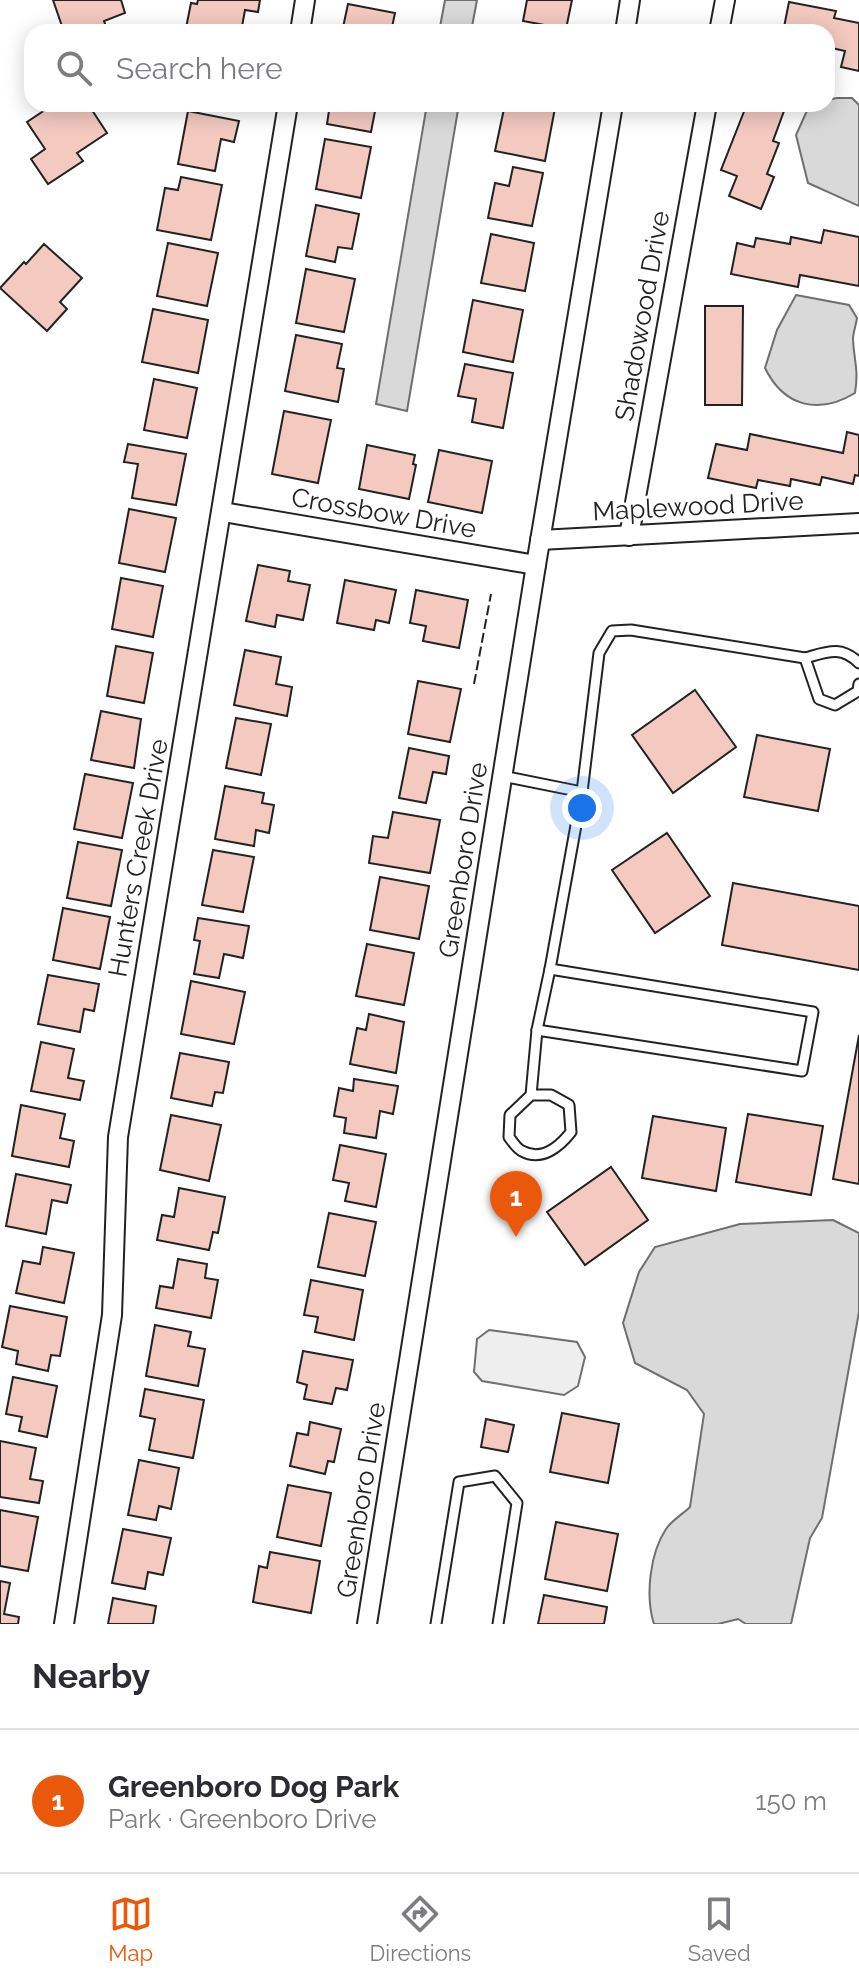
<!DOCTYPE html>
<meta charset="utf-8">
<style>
body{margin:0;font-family:Raleway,sans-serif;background:#f7f7f7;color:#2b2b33}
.you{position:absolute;left:582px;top:808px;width:28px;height:28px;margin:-20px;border:6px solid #fff;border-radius:50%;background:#1a73e8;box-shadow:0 0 0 12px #1a73e833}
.badge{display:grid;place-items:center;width:52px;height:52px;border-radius:50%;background:#ea580c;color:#fff;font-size:26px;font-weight:700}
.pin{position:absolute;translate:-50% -66px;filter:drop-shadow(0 2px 4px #0008)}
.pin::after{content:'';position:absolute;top:42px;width:28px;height:24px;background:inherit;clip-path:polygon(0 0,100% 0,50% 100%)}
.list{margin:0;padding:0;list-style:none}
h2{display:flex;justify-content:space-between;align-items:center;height:104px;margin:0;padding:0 32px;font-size:34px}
h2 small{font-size:26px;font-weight:400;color:#7c7c81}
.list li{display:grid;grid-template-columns:52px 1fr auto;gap:24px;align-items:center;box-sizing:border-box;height:144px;padding:0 32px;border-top:2px solid #e1e1e2}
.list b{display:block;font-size:30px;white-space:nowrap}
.list p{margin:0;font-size:26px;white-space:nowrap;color:#7c7c81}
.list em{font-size:26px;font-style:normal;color:#7c7c81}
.icon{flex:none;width:44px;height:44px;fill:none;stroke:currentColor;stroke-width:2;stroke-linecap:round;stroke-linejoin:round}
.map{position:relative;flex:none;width:859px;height:1624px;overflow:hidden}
.search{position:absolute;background:#fff;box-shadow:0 4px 20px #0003;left:24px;right:24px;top:24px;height:88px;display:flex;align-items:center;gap:20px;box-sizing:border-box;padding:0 28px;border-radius:24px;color:#7c7c81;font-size:30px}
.sheet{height:248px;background:#fff}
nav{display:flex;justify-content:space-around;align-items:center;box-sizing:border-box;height:112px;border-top:2px solid #e1e1e2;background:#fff;font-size:22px;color:#7c7c81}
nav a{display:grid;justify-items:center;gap:4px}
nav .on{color:#ea580c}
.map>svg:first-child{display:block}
.green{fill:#eee;stroke:#6f6f6f;stroke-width:2}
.water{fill:#d9d9d9;stroke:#6f6f6f;stroke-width:2}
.building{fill:#f3c9c0;stroke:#222;stroke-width:2}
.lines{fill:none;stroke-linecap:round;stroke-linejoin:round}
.lane-casing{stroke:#222;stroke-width:13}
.street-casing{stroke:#222;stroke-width:22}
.lane{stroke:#fff;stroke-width:9}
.street{stroke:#fff;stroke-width:18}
.fence{stroke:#222;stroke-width:2;stroke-dasharray:10 4;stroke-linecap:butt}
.labels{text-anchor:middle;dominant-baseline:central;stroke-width:6;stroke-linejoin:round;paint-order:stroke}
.street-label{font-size:26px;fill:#222;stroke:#fff}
</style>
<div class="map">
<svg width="859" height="1624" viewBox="0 0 859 1624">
<rect width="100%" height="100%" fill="#fff"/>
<path class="green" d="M489 1330 577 1342 585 1357 578 1386 564 1395 482 1381 474 1372 477 1339Z"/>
<g class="water">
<path d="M445 0H477L471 32H439Z"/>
<path d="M837 98H852L859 105V206L808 183 796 135 810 104H827V100Z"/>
<path d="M427 104H459L407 411 376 404Z"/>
<path d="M796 295 849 305 857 318C856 325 853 333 853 339 854 361 859 370 855 393 819 415 784 407 765 368L777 330Z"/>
<path d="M833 1220 859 1233V1312L822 1518 810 1538 791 1624H746L738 1619 718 1624H654C645 1596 650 1553 666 1529 672 1520 683 1514 690 1507L704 1414 687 1390 635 1363 623 1323 639 1272 655 1247 740 1224Z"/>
</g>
<g class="building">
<path d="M53 0H121L125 13 104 21 108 32H64Z"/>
<path d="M198 0H260L258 12 245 10 241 32H205L186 28 191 3 197 4Z"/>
<path d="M527 0H572L566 29 523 21Z"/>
<path d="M789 2 836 11 834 18 859 23V71L841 67 845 51 827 47V32H783Z"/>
<path d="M348 4 395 13 391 32H342Z"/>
<path d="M54 104H88L107 133 77 153 83 161 48 184 31 159 45 149 27 122Z"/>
<path d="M330 104H389L388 108 376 106 371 132 327 124Z"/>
<path d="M505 104H537L555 108 545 161 495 151Z"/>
<path d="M747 104H780L778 108 784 111 773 141 779 143 767 174 774 177 761 209 729 196 737 176 721 170Z"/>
<path d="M188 111 239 121 234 142 221 139 215 171 178 164Z"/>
<path d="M325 139 371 147 361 198 316 189Z"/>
<path d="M513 167 543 173 532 226 488 218 495 183 509 186Z"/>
<path d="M181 177 222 185 211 240 157 230 165 188 178 190Z"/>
<path d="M316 205 359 214 352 249 338 247 335 262 306 256Z"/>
<path d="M824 230 859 237V286L800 275 798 287 731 274 737 243 754 247 756 238 790 244 791 237 821 243Z"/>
<path d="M491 234 534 243 525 291 481 283Z"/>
<path d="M168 243 218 253 207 306 157 296Z"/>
<path d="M44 244 82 278 60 302 67 309 47 331 0 288 24 262 26 264Z"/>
<path d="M306 269 355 279 344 332 296 323Z"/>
<path d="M473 300 523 310 513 362 463 352Z"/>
<path d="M705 306H743L742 405H705Z"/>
<path d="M153 309 208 320 198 373 142 362Z"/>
<path d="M296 335 342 344 337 368 344 369 338 402 285 391Z"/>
<path d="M465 364 513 373 503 428 472 422 476 399 458 396Z"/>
<path d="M154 379 197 388 187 438 144 430Z"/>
<path d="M284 411 331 420 318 483 272 474Z"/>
<path d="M847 432 859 435V476L855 475 853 484 822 477 820 485 791 479 790 486 758 480 756 488 708 478 716 444 747 450 750 434 843 453Z"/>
<path d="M128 444 186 454 176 505 132 498 138 464 124 462Z"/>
<path d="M367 445 415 455 413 464 416 465 409 499 359 489Z"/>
<path d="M439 450 492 461 482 513 428 502Z"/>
<path d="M129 509 176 518 165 572 119 563Z"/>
<path d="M258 565 290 571 288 581 310 585 303 620 277 615 275 627 246 621Z"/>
<path d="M121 578 163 586 153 637 112 629Z"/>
<path d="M345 580 396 590 389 623 376 620 374 630 337 623Z"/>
<path d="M416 590 468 600 459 648 423 641 426 626 410 623Z"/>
<path d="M116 646 153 653 144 703 107 696Z"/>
<path d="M245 650 281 657 276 684 292 687 287 716 234 705Z"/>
<path d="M418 681 461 689 450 742 408 734Z"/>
<path d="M695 690 736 747 673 793 632 735Z"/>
<path d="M101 711 141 719 134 768 91 760Z"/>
<path d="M236 718 271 724 261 775 226 768Z"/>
<path d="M757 735 830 749 818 811 744 797Z"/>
<path d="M409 748 449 756 446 774 433 772 426 803 399 798Z"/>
<path d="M85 774 133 783 122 838 74 829Z"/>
<path d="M225 786 264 793 262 803 274 805 269 833 256 830 254 846 215 839Z"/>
<path d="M393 812 440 820 430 873 369 863 373 836 388 838Z"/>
<path d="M667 833 710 896 655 933 612 870Z"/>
<path d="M78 842 122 850 111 906 67 898Z"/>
<path d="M213 850 254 857 243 912 202 905Z"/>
<path d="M380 877 429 886 419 939 370 930Z"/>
<path d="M733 883 859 906V970L722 945Z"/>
<path d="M63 908 110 917 100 969 53 960Z"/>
<path d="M198 918 249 926 243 958 224 954 219 978 194 974 200 941 194 940Z"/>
<path d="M367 944 414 953 404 1005 356 996Z"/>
<path d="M48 975 99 984 94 1011 84 1009 80 1032 38 1024Z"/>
<path d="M191 981 245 992 234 1044 181 1034Z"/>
<path d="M369 1014 404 1022 396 1073 350 1064 357 1028 366 1030Z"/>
<path d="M859 1035V1184L833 1179Z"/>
<path d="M41 1042 74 1049 68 1078 84 1081 80 1100 31 1091Z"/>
<path d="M180 1053 229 1062 223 1093 215 1092 212 1106 171 1098Z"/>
<path d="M354 1079 398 1086 393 1114 380 1111 376 1138 344 1133 346 1118 334 1116 339 1088 353 1091Z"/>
<path d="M21 1105 65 1114 60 1138 74 1141 69 1167 12 1156Z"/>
<path d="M748 1114 823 1126 811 1195 736 1182Z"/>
<path d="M171 1115 221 1125 209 1181 160 1170Z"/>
<path d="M653 1116 726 1128 716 1191 642 1178Z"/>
<path d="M340 1145 386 1154 376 1207 345 1201 349 1183 333 1180Z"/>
<path d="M611 1167 648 1220 585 1265 547 1212Z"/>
<path d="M16 1174 71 1185 67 1203 52 1200 46 1234 6 1226Z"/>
<path d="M179 1188 225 1197 218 1233 213 1232 209 1250 157 1240 162 1215 174 1217Z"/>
<path d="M329 1213 376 1222 365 1276 318 1267Z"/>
<path d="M43 1247 74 1253 64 1303 16 1293 23 1261 40 1264Z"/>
<path d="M178 1259 207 1264 205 1278 218 1280 211 1318 156 1308 160 1286 173 1288Z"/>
<path d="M311 1280 363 1290 354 1340 315 1332 318 1317 304 1315Z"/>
<path d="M10 1306 67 1317 60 1356 51 1355 48 1371 16 1364 18 1351 2 1347Z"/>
<path d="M155 1325 191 1332 188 1346 205 1349 198 1386 146 1376Z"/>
<path d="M303 1351 353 1360 347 1390 336 1388 332 1404 304 1399 307 1385 297 1382Z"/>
<path d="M13 1377 57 1386 47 1437 19 1431 22 1417 6 1414Z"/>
<path d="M145 1389 204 1400 193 1458 149 1450 155 1419 140 1416Z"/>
<path d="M562 1413 619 1424 608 1483 550 1472Z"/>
<path d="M486 1419 514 1425 508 1452 481 1447Z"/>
<path d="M310 1422 341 1429 334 1462 328 1461 325 1474 290 1466 297 1433 308 1435Z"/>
<path d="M0 1441 36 1448 30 1479 43 1481 39 1503 0 1497Z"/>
<path d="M139 1460 179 1468 171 1509 159 1506 156 1520 128 1515Z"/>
<path d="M288 1485 331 1493 321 1546 277 1537Z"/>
<path d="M0 1510 38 1517 28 1571 0 1566Z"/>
<path d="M556 1522 618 1534 607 1591 545 1579Z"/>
<path d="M123 1529 171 1538 163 1575 148 1572 145 1589 112 1583Z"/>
<path d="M270 1552 320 1561 311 1613 253 1602 259 1566 267 1568Z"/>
<path d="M0 1581 10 1583 4 1614 19 1617 18 1624H0Z"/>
<path d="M544 1595 607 1607 604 1624H538Z"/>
<path d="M113 1598 156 1606 153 1624H108Z"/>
</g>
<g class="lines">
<defs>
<g id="lane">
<path d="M805 658 819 699 835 705 858 691 859 684"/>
<path d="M502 776 582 792 550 969 813 1012 802 1071 537 1030 531 1095 510 1115 509 1137C512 1141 517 1149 522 1151 542 1162 560 1146 571 1132L569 1105 551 1095H531"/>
<path d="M582 792 599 653 612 631 631 630 805 658C827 652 841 645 859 663"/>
<path d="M537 1030 550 969"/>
<path d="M436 1624 459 1482 495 1476 517 1503 498 1624"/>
</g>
<g id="street">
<path d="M300 32 305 0"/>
<path d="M625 32 630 0"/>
<path d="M719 32 725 0"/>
<path d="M223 512 536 565"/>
<path d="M629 536 707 104"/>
<path d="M540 540 859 523"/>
<path d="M64 1624 112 1315 118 1137 288 104"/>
<path d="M367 1624 536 565 613 104"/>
</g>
</defs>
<use href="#lane" class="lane-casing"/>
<use href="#street" class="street-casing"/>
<use href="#lane" class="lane"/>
<use href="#street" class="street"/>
<path class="fence" d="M474 684 491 594"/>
</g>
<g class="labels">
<g class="street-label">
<text transform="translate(642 316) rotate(-80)">Shadowood Drive</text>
<text transform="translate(698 506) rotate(-3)">Maplewood Drive</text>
<text transform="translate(384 513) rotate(10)">Crossbow Drive</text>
<text transform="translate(138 858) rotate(-80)">Hunters Creek Drive</text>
<text transform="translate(463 860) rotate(-81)">Greenboro Drive</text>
<text transform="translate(361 1500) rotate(-81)">Greenboro Drive</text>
</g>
</g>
</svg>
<div class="you"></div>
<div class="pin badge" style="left:516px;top:1237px">1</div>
<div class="search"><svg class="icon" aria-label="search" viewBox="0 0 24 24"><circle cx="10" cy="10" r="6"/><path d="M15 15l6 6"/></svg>Search here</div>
</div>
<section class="sheet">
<h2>Nearby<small></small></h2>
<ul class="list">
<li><span class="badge">1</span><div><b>Greenboro Dog Park</b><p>Park · Greenboro Drive</p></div><em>150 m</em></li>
</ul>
</section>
<nav>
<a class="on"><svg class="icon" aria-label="map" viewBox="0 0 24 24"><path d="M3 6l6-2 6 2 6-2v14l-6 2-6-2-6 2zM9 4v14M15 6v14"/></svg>Map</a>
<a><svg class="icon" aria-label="directions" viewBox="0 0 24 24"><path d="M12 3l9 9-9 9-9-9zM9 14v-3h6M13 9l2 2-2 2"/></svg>Directions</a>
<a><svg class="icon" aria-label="saved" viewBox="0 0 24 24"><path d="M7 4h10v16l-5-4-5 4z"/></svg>Saved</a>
</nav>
